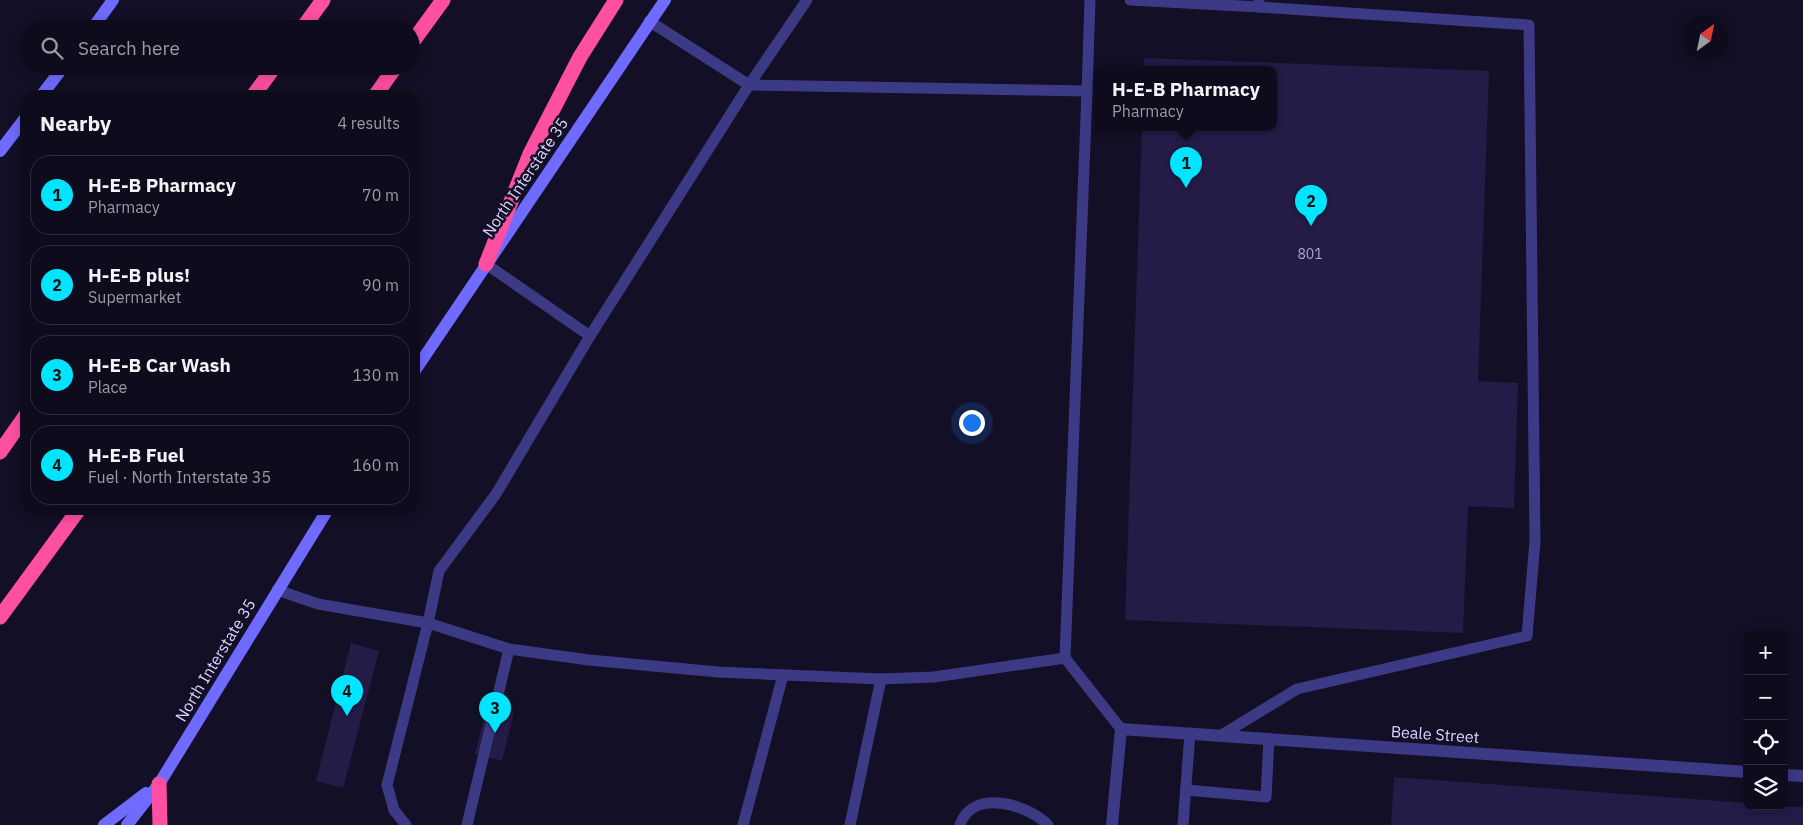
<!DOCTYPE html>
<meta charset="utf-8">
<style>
body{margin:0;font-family:"IBM Plex Sans",sans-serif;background:#1c1929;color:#f1f3f6}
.controls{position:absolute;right:15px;bottom:15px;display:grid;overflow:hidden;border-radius:10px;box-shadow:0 2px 12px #0003}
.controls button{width:45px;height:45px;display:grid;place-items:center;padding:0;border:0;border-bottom:1px solid #2e2b3b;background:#0e0b1c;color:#f1f3f6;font:25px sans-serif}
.compass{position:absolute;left:1683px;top:15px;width:45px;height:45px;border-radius:50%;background:#0e0b1c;box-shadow:0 2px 12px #0003;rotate:33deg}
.you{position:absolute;left:971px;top:422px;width:18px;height:18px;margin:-12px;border:4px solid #fff;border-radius:50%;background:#1a73e8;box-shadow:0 0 0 8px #1a73e833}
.badge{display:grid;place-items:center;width:32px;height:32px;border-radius:50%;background:#00e5ff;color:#111;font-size:16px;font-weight:700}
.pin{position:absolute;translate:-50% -41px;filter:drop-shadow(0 1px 2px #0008)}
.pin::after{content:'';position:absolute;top:26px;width:18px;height:15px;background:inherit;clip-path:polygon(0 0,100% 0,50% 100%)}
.popup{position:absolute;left:1095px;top:66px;width:182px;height:65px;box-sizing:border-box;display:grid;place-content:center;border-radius:10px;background:#0e0b1c;filter:drop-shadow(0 1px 4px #0005);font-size:16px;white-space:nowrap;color:#9b9ba3}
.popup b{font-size:19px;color:#f1f3f6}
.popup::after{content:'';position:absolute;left:50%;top:100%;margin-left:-10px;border:10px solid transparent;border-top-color:#0e0b1c}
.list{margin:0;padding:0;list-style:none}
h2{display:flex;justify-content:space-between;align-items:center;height:65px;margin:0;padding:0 20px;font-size:21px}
h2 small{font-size:16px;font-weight:400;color:#9b9ba3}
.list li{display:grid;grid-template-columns:32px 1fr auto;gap:15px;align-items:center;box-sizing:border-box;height:80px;margin:0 10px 10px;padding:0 10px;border:1px solid #2e2b3b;border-radius:20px}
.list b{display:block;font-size:19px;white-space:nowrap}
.list p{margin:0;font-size:16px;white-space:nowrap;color:#9b9ba3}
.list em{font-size:16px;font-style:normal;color:#9b9ba3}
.icon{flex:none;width:28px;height:28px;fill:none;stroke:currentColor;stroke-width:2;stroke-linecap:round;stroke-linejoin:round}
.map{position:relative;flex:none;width:1803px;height:825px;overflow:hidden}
.search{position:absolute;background:#0e0b1c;box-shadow:0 2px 12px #0003;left:20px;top:20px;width:400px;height:55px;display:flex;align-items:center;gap:12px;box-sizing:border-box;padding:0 18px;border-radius:28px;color:#9b9ba3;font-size:19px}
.panel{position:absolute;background:#0e0b1c;box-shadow:0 2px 12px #0003;left:20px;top:90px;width:400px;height:425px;border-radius:20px}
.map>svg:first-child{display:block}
.building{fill:#241b47}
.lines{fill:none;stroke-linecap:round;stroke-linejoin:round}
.lane{stroke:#3d3a85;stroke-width:11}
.street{stroke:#3d3a85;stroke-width:12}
.secondary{stroke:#6f6bff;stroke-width:12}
.highway{stroke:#ff4fa3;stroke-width:15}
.labels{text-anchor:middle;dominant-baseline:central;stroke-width:5;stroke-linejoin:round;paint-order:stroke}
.number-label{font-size:14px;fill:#aca6d1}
.street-label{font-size:16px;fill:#d9d4ff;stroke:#130f26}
</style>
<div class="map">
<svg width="1803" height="825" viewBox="0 0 1803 825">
<rect width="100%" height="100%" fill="#130f26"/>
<g class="building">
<path d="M1144 58 1489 71 1478 381 1518 383 1514 508 1468 506 1463 633 1125 620 1142 127H1274V69H1143Z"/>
<path d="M351 643 379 651 343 788 316 781Z"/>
<path d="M487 705 514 712 502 761 475 754Z"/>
<path d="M1394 777 1747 803V806L1803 807V825H1391Z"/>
</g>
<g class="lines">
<g class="lane">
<path d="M1130 0 1259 7"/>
<path d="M649 21 749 85 1087 91 1065 658"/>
<path d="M1087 91 1090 0"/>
<path d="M590 336 749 85 807 0"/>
<path d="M277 590 318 604 428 623 439 571 496 494 590 336 486 264"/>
<path d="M1220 736 1297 689 1527 636 1535 541 1529 25 1259 7V0"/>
<path d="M1186 790 1266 797 1269 739"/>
<path d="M406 825 394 810 387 785 428 623 509 649 589 660 718 672 881 679 934 677 1065 658 1121 729"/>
<path d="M467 825 509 649"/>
<path d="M743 825 783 675"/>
<path d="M850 825 881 679"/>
<path d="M960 825C972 788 1028 804 1048 825"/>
<path d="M1183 825 1190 733"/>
</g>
<g class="street">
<path d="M1784 775 1803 776"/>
<path d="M1112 825 1121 729 1747 772"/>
</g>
<g class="secondary">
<path d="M92 29 113 0"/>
<path d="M41 96 64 66"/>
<path d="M0 151 26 117"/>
<path d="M414 372 665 0"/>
<path d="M104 825 146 793"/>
<path d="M127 825 159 784 328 509"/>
</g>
<g class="highway">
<path d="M302 29 323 0"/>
<path d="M411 44 443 0"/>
<path d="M253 96 275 66"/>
<path d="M375 96 396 66"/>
<path d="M486 264 530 154 580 57 616 0"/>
<path d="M0 452 26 415"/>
<path d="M0 617 79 509"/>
<path d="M159 784 160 825"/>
</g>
</g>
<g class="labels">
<g class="number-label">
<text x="1310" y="254">801</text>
</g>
<g class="street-label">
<text transform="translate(525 177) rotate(-56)">North Interstate 35</text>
<text transform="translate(215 660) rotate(-59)">North Interstate 35</text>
<text transform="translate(1435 734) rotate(4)">Beale Street</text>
</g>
</g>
</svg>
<div class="controls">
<button>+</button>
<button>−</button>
<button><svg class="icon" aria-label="locate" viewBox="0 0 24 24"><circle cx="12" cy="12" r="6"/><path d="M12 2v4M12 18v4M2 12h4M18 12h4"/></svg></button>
<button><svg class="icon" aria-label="layers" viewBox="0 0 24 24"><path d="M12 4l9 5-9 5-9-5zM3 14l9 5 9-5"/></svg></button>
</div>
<svg class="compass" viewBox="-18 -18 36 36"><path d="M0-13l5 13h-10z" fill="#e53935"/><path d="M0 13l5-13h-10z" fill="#9b9ba3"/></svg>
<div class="you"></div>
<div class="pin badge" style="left:1186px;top:188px">1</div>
<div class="popup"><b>H-E-B Pharmacy</b>Pharmacy</div>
<div class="pin badge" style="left:1311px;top:226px">2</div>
<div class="pin badge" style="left:495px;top:733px">3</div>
<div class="pin badge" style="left:347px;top:716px">4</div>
<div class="search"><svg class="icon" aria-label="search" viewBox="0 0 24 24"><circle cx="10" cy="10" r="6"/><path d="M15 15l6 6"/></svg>Search here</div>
<section class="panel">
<h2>Nearby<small>4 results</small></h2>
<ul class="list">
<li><span class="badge">1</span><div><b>H-E-B Pharmacy</b><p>Pharmacy</p></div><em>70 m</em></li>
<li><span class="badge">2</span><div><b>H-E-B plus!</b><p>Supermarket</p></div><em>90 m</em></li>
<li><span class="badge">3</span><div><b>H-E-B Car Wash</b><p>Place</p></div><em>130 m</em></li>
<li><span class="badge">4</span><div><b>H-E-B Fuel</b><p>Fuel · North Interstate 35</p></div><em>160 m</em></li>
</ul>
</section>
</div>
